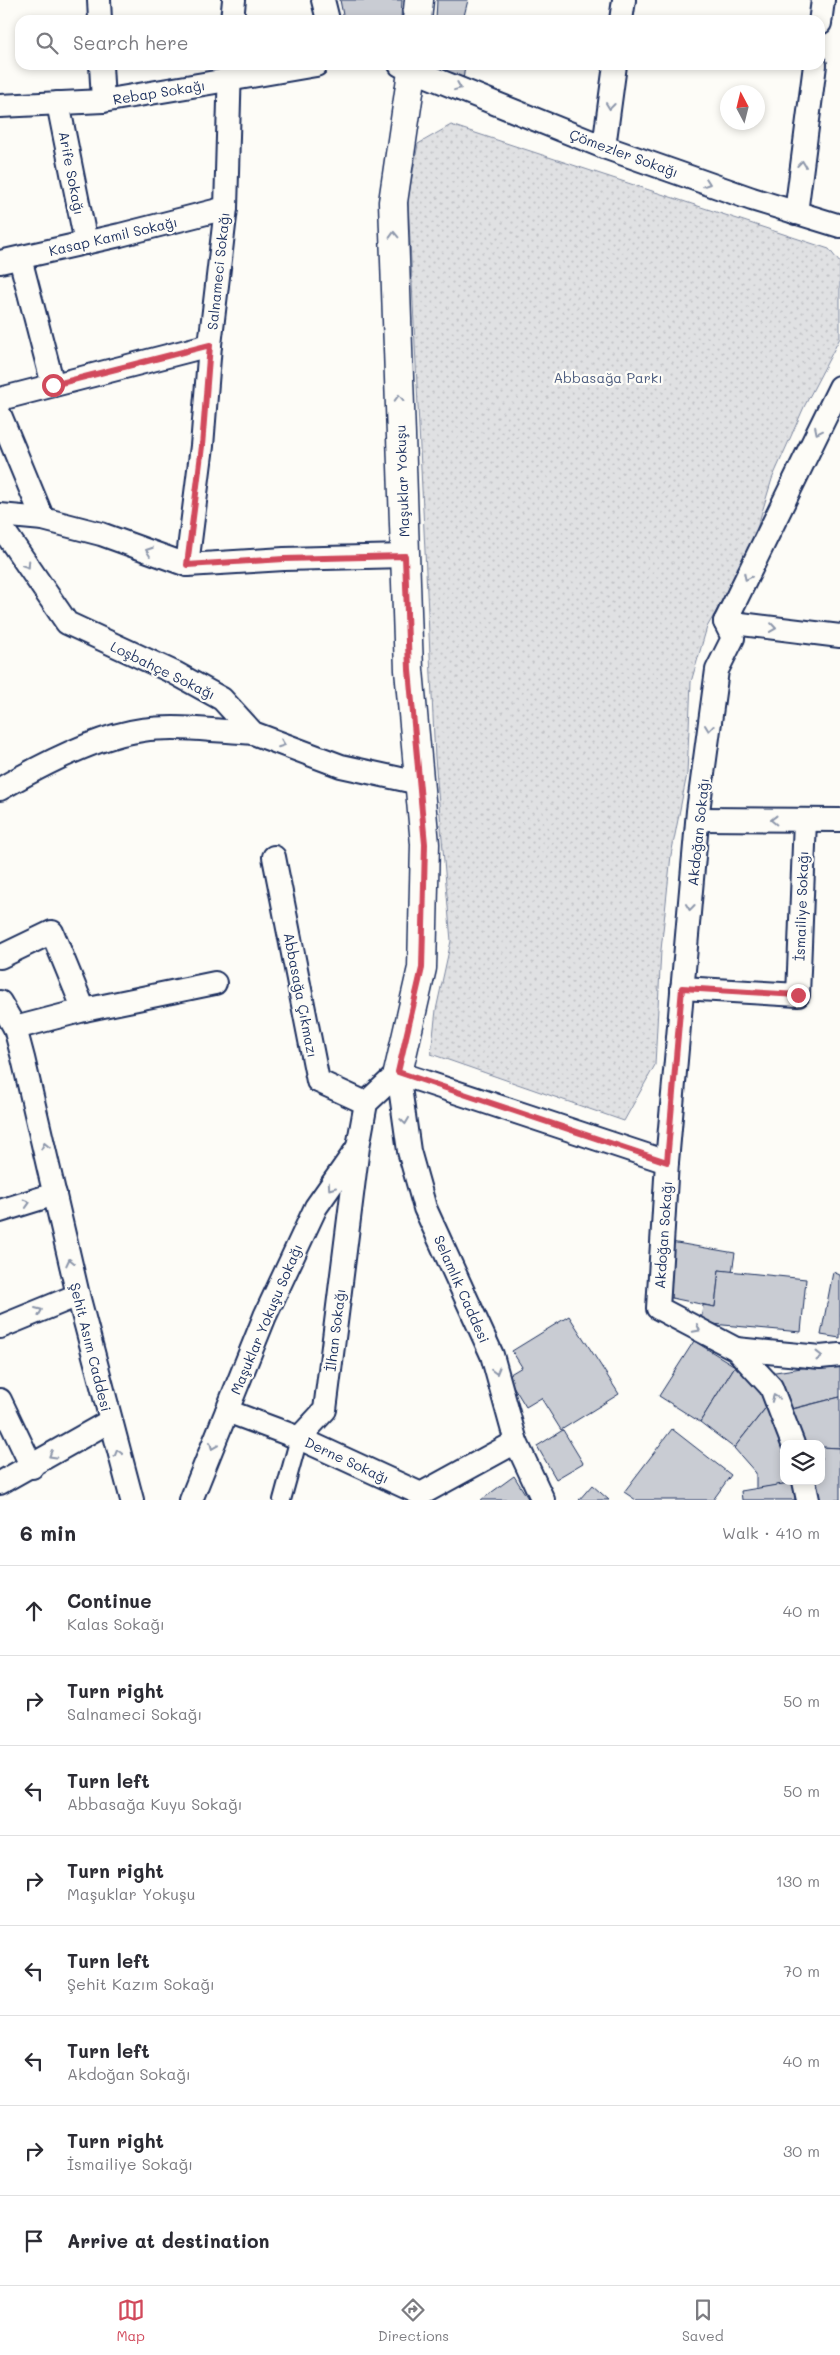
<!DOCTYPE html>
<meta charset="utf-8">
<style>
body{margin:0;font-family:Mali,sans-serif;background:#f7f7f7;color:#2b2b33}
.controls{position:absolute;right:15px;bottom:15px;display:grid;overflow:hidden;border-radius:10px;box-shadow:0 2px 8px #0003}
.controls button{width:45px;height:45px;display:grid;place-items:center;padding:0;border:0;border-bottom:1px solid #e1e1e2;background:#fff;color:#2b2b33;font:25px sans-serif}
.compass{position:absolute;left:720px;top:85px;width:45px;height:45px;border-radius:50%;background:#fff;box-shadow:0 2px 8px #0003;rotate:353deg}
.stop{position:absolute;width:15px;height:15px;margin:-11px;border:4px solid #d1495b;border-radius:50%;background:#fff}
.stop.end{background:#d1495b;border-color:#fff;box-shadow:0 1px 5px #0008}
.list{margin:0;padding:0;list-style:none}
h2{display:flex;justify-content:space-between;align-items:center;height:65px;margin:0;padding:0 20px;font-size:21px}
h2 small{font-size:16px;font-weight:400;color:#7c7c81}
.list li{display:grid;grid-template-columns:32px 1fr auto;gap:15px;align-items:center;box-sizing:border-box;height:90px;padding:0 20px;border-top:1px solid #e1e1e2}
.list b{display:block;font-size:19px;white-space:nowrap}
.list p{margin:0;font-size:16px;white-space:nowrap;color:#7c7c81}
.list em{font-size:16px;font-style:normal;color:#7c7c81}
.icon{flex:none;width:28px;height:28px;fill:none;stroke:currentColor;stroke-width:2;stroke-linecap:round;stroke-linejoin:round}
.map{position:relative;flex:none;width:840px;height:1500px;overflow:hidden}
.search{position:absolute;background:#fff;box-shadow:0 2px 8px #0003;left:15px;right:15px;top:15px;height:55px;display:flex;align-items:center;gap:12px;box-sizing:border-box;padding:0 18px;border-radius:15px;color:#7c7c81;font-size:19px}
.sheet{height:785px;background:#fff}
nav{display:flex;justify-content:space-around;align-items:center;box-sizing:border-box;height:70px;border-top:1px solid #e1e1e2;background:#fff;font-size:14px;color:#7c7c81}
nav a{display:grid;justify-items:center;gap:2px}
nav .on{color:#d1495b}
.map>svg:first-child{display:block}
.grass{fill:url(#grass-dots);stroke:#7e88a0}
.building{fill:#c9ccd3;stroke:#1b2f5e}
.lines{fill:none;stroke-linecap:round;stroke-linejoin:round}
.pedestrian-casing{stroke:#1b2f5e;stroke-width:20}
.minor-casing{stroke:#1b2f5e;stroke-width:26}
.tertiary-casing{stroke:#1b2f5e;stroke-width:31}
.pedestrian{stroke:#fdfcf7;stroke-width:16}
.minor{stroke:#fdfcf7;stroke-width:22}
.tertiary{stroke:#fdfcf7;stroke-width:28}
.oneway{stroke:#8c96aa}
.route{stroke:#d1495b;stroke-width:6}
.labels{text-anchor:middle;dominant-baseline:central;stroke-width:4.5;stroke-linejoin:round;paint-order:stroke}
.street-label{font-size:14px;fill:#1b2f5e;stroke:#fdfcf7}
.park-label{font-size:14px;fill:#4c5c7f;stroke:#fdfcf7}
</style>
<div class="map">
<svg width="840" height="1500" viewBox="0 0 840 1500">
<defs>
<pattern id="grass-dots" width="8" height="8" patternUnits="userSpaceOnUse" patternTransform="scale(1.25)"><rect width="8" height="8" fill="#e0e1e3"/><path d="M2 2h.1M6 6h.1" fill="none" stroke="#c0c1c5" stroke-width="1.8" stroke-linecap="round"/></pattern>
</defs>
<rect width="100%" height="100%" fill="#fdfcf7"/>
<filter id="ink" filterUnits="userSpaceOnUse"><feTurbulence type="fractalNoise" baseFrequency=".02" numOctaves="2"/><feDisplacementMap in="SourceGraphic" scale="10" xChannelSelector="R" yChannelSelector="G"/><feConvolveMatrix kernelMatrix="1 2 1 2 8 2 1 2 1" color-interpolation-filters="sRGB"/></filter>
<g filter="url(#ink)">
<path class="grass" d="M451 125 829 249 840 263V338L804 407 772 479 749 555 707 627 691 682 687 774 671 855 661 950 655 1065 624 1121 431 1054 436 1010 451 941 435 758 408 199 418 144Z"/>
<g class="building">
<path d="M340 0H402L401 20H344Z"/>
<path d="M437 0H468L463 20H436Z"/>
<path d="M431 65H465L463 81 430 71Z"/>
<path d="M671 1242 735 1253 732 1272 719 1270 715 1307 662 1296Z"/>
<path d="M719 1270 806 1279 801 1332 701 1323 703 1305 715 1307Z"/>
<path d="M833 1272 840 1275V1338L821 1335Z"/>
<path d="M569 1316 619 1394 561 1430 541 1398 526 1407 507 1376 522 1367 512 1351Z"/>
<path d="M694 1341 735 1366 700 1422 659 1396Z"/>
<path d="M840 1362V1397L783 1411 769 1373Z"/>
<path d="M735 1366 774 1397 734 1448 700 1422Z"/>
<path d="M840 1397V1448L821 1447V1444H800L793 1409Z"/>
<path d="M768 1405 784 1444V1481L795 1482 756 1489V1473L734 1448Z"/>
<path d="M672 1429 731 1475 713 1500H636L624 1492Z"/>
<path d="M563 1430 583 1463 556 1479 537 1446Z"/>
<path d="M821 1447 840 1448V1500H815L816 1481H821Z"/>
<path d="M514 1476 529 1500H481Z"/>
<path d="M795 1482V1500H742L741 1491Z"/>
<path d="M592 1485 609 1500H579Z"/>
</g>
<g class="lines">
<defs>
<path id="pedestrian" d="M282 1500 299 1438"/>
<g id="minor">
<path d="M99 0 100 20"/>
<path d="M323 0 328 20"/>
<path d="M232 20 234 0"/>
<path d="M621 20 624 0"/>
<path d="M820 23 823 0"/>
<path d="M101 65 103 101"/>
<path d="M400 65 604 147 752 199 840 226"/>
<path d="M58 103 86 243"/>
<path d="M0 106 103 101 316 65"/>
<path d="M604 147 615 65"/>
<path d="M796 213 815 65"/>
<path d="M20 258 53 385"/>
<path d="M0 262 120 235 226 208"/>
<path d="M0 399 210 345"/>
<path d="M0 415 43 519"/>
<path d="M0 515 43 519 101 534 187 565 284 559 405 556"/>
<path d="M0 525 67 623 175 673 222 699 253 733 341 766 419 783"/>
<path d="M187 565 202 446 210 345 226 208 230 65"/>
<path d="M725 622 840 636"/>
<path d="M0 789C38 767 98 736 142 730 178 725 217 731 253 733"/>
<path d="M699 819 840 820"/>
<path d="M274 857 318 1081 366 1103"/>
<path d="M0 957 52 932 84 1010 15 1028"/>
<path d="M682 988 798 995 805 820"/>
<path d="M0 1002 15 1028 23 1058 78 1295 132 1500"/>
<path d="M84 1010 215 983"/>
<path d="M398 1073 409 1151 425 1208 492 1355 516 1442 543 1500"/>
<path d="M398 1073 667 1162"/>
<path d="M0 1211 55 1194"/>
<path d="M0 1327 78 1295"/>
<path d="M736 1349 820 1357 840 1355"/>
<path d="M0 1400 32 1467"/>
<path d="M227 1411 299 1438 421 1494 516 1442"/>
<path d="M299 1438 325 1410 358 1147 366 1103 398 1073"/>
<path d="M793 1444 771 1387 736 1349 658 1308 667 1162 698 811 717 670 733 638 725 622 840 387"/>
<path d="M804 1481 808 1500"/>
<path d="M0 1483 110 1421"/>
<path d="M191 1500 265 1316 316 1207 356 1150"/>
</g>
<g id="tertiary">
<path d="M417 20 419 0"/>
<path d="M398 1073 422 968 425 844 409 670 393 202 413 65"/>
</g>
</defs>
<use href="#pedestrian" class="pedestrian-casing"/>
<use href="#minor" class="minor-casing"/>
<use href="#tertiary" class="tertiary-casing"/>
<use href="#pedestrian" class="pedestrian"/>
<use href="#minor" class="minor"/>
<use href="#tertiary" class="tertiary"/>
</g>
<defs><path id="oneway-chevron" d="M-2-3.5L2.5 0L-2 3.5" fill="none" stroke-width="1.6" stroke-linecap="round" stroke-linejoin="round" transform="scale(1.25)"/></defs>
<g class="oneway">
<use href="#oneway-chevron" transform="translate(458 87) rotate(22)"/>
<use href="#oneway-chevron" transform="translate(610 106) rotate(97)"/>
<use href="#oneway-chevron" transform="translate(802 164) rotate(-83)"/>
<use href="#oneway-chevron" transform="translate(707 183) rotate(19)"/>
<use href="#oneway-chevron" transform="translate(394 235) rotate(-92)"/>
<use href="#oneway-chevron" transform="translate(399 398) rotate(-92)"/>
<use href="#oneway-chevron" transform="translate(818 431) rotate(116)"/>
<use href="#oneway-chevron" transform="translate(149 551) rotate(-160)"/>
<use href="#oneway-chevron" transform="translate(27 565) rotate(56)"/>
<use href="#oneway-chevron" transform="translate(747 577) rotate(116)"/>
<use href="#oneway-chevron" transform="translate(773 628) rotate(8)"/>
<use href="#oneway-chevron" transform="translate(709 728) rotate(97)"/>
<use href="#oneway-chevron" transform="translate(282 744) rotate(21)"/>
<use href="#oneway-chevron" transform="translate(774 820) rotate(-179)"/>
<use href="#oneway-chevron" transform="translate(690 907) rotate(96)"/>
<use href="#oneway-chevron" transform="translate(405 1121) rotate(82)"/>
<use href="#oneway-chevron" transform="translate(45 1146) rotate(-102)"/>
<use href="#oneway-chevron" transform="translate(331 1187) rotate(125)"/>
<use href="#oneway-chevron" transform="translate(27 1203) rotate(-17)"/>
<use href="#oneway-chevron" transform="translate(70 1262) rotate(-103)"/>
<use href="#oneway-chevron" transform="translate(39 1311) rotate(-23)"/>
<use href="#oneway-chevron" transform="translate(697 1329) rotate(28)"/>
<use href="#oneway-chevron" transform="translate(819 1356)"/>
<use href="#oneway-chevron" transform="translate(496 1371) rotate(75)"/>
<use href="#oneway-chevron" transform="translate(775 1398) rotate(-111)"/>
<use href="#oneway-chevron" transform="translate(213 1446) rotate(112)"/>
<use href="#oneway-chevron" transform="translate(118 1453) rotate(-106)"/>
<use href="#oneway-chevron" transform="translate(52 1455) rotate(150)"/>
</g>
</g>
<g class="lines" filter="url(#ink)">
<path class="route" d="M53 385 210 345 202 446 187 565 284 559 405 556 409 670 425 844 422 968 398 1072 667 1162 682 988 798 995"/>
</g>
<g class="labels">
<g class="street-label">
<text transform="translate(159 92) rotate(-9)">Rebap Sokağı</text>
<text transform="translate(624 153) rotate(20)">Çömezler Sokağı</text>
<text transform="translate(72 173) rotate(79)">Arife Sokağı</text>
<text transform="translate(113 236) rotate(-13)">Kasap Kamil Sokağı</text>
<text transform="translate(218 271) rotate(-84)">Salnameci Sokağı</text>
<text transform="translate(402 481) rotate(-92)">Maşuklar Yokuşu</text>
<text transform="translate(163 670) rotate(26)">Loşbahçe Sokağı</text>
<text transform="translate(698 832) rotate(-84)">Akdoğan Sokağı</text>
<text transform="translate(801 906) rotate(-88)">İsmailiye Sokağı</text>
<text transform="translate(301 995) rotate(79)">Abbasağa Çıkmazı</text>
<text transform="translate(663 1235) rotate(-86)">Akdoğan Sokağı</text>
<text transform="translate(462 1289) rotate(66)">Selamlık Caddesi</text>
<text transform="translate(266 1319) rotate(-67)">Maşuklar Yokuşu Sokağı</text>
<text transform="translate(335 1330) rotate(-83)">İlhan Sokağı</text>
<text transform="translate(91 1347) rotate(76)">Şehit Asım Caddesi</text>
<text transform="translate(347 1460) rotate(25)">Derne Sokağı</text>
</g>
<g class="park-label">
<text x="608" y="377">Abbasağa Parkı</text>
</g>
</g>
</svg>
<div class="controls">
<button><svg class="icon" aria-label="layers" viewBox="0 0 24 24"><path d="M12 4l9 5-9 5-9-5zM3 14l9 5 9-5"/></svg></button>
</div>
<svg class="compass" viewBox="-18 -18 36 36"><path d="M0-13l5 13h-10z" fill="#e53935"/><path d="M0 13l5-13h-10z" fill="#7c7c81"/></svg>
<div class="stop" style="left:53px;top:385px"></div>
<div class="stop end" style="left:798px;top:995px"></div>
<div class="search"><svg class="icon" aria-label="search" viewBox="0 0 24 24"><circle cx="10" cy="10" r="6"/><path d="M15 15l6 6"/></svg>Search here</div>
</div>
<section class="sheet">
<h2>6 min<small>Walk · 410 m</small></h2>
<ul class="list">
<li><svg class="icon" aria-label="ahead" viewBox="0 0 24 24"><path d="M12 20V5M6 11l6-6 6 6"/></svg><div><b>Continue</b><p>Kalas Sokağı</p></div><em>40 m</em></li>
<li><svg class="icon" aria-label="right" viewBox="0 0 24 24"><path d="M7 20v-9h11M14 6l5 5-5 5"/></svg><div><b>Turn right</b><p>Salnameci Sokağı</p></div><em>50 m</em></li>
<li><svg class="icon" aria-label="left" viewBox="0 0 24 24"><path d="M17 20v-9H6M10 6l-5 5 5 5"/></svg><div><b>Turn left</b><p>Abbasağa Kuyu Sokağı</p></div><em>50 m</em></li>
<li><svg class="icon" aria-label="right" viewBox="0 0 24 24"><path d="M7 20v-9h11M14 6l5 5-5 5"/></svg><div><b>Turn right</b><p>Maşuklar Yokuşu</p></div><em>130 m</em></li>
<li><svg class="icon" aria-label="left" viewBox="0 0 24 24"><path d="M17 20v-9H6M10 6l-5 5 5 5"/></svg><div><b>Turn left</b><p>Şehit Kazım Sokağı</p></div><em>70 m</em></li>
<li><svg class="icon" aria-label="left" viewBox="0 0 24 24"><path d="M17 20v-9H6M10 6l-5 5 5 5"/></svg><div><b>Turn left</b><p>Akdoğan Sokağı</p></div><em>40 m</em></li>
<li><svg class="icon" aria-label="right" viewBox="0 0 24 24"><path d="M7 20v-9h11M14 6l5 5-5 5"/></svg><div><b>Turn right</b><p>İsmailiye Sokağı</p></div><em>30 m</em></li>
<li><svg class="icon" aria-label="arrive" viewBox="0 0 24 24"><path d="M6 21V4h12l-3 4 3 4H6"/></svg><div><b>Arrive at destination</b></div></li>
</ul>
</section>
<nav>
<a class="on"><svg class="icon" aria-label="map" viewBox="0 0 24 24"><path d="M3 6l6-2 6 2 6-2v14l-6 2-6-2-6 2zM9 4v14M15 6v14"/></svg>Map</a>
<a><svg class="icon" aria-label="directions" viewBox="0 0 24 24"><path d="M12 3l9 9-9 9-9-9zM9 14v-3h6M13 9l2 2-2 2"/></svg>Directions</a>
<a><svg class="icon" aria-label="saved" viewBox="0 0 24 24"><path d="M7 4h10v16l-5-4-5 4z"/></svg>Saved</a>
</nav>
